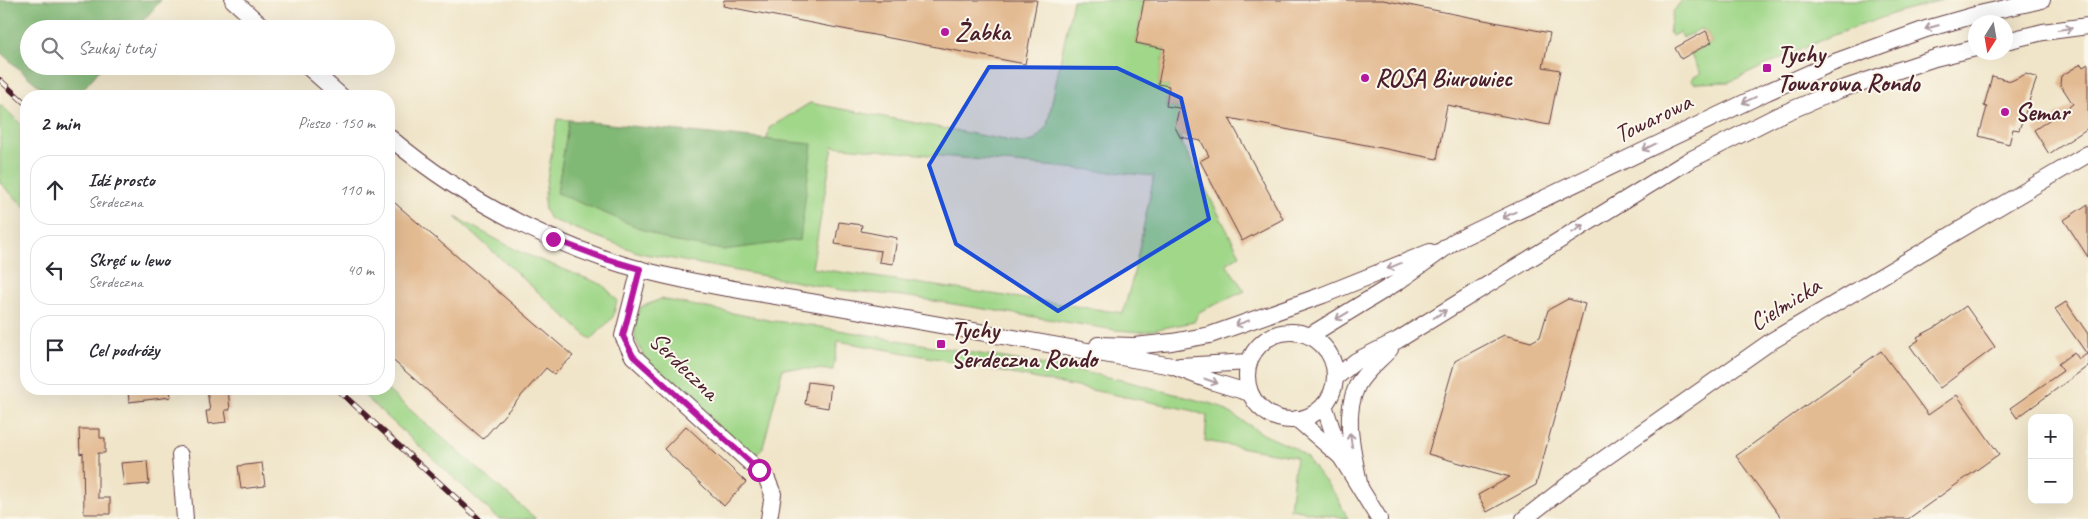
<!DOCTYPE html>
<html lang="pl">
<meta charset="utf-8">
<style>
body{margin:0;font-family:Caveat,sans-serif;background:#f2f2f3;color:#2b2b33}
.controls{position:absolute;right:15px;bottom:15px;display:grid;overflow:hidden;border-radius:10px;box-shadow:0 5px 20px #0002}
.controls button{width:45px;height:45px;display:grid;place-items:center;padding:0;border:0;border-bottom:1px solid #e1e1e2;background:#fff;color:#2b2b33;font:25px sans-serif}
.compass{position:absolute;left:1968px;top:15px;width:45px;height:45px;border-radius:50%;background:#fff;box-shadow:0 5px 20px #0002;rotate:191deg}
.stop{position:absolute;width:15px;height:15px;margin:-11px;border:4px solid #b5179e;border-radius:50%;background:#fff}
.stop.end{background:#b5179e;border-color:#fff;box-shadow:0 1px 5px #0008}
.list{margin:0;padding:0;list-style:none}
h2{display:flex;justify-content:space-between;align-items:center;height:65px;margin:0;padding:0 20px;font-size:21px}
h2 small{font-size:16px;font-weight:400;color:#7c7c81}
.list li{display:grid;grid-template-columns:32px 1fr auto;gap:15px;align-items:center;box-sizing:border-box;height:70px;margin:0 10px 10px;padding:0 10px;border:1px solid #e1e1e2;border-radius:20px}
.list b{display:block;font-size:19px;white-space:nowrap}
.list p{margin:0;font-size:16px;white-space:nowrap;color:#7c7c81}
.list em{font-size:16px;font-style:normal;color:#7c7c81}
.icon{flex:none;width:28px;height:28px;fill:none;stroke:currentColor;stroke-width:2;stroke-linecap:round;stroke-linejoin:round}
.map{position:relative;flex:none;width:2088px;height:519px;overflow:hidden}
.search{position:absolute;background:#fff;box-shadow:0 5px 20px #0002;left:20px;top:20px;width:375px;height:55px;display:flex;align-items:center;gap:12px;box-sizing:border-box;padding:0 18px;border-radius:28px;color:#7c7c81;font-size:19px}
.panel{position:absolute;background:#fff;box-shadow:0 5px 20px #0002;left:20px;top:90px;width:375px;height:305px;border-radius:20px}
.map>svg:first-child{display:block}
.green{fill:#a0d789;stroke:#757b5a;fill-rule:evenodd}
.forest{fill:#80b875;stroke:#656c50}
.building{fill:#e3bb93}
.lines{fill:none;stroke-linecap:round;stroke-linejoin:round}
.minor-casing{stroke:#633d43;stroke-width:18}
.minor{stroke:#fff;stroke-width:16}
.rail-casing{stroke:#4a1f2b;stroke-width:5.5}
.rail{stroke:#fbf7ec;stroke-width:4;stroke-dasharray:11;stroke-linecap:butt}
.oneway{stroke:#ae9aa0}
.route{stroke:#b5179e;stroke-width:6}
.marked{fill:#1d4ed8;fill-opacity:0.2;stroke:#1d4ed8;stroke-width:4;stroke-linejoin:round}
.poi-dot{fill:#b5179e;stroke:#fbf7ec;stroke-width:2}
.labels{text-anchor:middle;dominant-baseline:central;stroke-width:4;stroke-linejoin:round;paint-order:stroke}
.poi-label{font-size:25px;font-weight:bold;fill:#4a1f2b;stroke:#fbf7ec;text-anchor:start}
.street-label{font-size:25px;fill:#4a1f2b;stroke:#fbf7ec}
</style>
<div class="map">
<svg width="2088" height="519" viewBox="0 0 2088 519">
<rect width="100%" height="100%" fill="#fbf7ec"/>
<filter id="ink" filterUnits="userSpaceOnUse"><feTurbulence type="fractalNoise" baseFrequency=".02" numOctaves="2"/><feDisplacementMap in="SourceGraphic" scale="10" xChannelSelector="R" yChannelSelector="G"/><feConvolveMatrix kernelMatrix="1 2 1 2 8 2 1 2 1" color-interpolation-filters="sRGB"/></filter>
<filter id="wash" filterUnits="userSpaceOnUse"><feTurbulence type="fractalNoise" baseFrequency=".0096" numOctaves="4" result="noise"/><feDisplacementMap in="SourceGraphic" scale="20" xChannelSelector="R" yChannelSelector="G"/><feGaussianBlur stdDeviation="1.12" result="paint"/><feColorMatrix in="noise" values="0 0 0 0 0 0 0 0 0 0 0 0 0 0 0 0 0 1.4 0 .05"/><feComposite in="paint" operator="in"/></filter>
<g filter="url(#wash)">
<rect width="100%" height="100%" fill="#f0e5c9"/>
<g class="green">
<path d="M1073 0H1144L1136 43 1165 49 1158 84 1169 86 1166 106 1179 108 1180 137 1182 144 1240 255 1226 264 1245 291 1199 312 1194 322 1142 332 1116 330 903 296 841 290 640 253 550 219 545 210 544 199 557 119 569 120 557 193 767 139 769 128 810 103 1021 143 1034 141 1047 126ZM833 146 1154 176 1134 273 1123 313 812 268Z"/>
<path d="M1682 0H1942L1895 13 1828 37 1729 82 1694 83 1691 79 1701 73 1690 54 1712 42 1706 31 1704 32 1702 28 1683 38 1680 32 1672 36 1669 32 1673 12Z"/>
<path d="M0 104 26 129V208L0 183Z"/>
<path d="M455 217 520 252 603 285 617 300 613 317 591 340Z"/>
<path d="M661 299 773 321 809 325 1069 369 1126 381 1219 406 1263 434 1294 448 1306 457 1337 497 1348 519 1290 509 1296 457 1205 441 1207 416 1190 410 934 358 838 341 833 370 783 368 763 447 754 458 646 360 635 338 636 317 641 307Z"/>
<path d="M357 389H386L536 519H499Z"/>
</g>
<g class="forest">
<path d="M0 0H161L136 29H29V66H103L77 96H50L0 52Z"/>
<path d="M569 120 812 144 800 240 724 250 670 241 557 193Z"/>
</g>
<g id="blocks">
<g class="building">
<path d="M724 0H1037L1025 64 723 6Z"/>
<path d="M1144 0H1383L1550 33 1543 67 1560 70 1549 125 1447 105 1437 159 1229 118 1283 219 1242 241 1200 161 1209 156 1201 141 1180 137 1175 127 1179 108 1166 106 1169 86 1158 84 1165 49 1136 43Z"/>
<path d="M1706 31 1712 42 1681 59 1675 48Z"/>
<path d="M2081 64 2083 67 2088 64V128L2049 154 2034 130 2073 104 2060 84 2061 76Z"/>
<path d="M2026 74 2037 78 2019 130 2013 129 2009 144 1979 136 1987 107 1984 106 1992 76 2011 81Z"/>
<path d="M389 198 573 356 554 374 546 368 483 439 389 357Z"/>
<path d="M2088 204V257L2064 220Z"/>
<path d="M839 222 862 225 861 231 897 238 893 264 879 262 881 251 835 244Z"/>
<path d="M1568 299 1585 304 1536 485 1487 512 1478 495 1510 477 1428 454 1455 361 1504 335 1531 342 1540 337 1548 310Z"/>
<path d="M2066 302 2088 334V366L2017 418 2010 408 2063 371 2058 364 2074 352 2079 359 2087 354 2055 309Z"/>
<path d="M1966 306 1995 347 1940 388 1910 346 1919 340 1917 337 1936 327Z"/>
<path d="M1881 351 1928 415 1957 395 1999 454 1908 519H1782L1736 456Z"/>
<path d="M808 382 831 385 828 408 805 404Z"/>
<path d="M128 389H170L171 397 129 402Z"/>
<path d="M228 389 230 410H225L227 422 208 424 206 411H210L207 390Z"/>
<path d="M686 426 746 482 724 506 664 449Z"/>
<path d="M79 429H100V438H105V453H98V498H110V514H84L83 453 80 454Z"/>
<path d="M147 461 149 484 124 486 121 463Z"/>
<path d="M262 463 265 486 241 489 238 466Z"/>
</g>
</g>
</g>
<g filter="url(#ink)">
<use href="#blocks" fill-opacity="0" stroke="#633d43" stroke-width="1"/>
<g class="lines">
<defs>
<g id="minor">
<path d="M233 0 265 29"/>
<path d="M2006 41 2043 32 2088 26"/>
<path d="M307 66 341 96"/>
<path d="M389 137C452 190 527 232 605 259 676 283 759 292 833 306 946 327 1059 347 1172 366L1214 382 1250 393"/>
<path d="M640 269 623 336 633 356 766 477 773 494 769 519"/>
<circle cx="1291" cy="376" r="44"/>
<path d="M1309 336 1399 281 1455 241 1767 92 1832 63 1926 29 1979 14 2042 0"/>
<path d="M1098 345 1134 346 1172 342 1210 335 1323 295 1430 252"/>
<path d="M1180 366 1249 362"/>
<path d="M1335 378 1356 361 1398 340 1688 161 1777 116 1839 90 1935 58 1976 48"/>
<path d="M1324 405 1341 457 1379 519"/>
<path d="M1297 419 1341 457"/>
<path d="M180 455 185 519"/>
<path d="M1360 488C1354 455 1342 418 1357 386 1364 372 1380 360 1390 349"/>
<path d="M1524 519 1578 477 1770 342 2088 154"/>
</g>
</defs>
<use href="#minor" class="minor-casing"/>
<use href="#minor" class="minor"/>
<defs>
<g id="rail">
<path d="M0 80 26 104"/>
<path d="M337 389 479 519"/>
</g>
</defs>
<use href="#rail" class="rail-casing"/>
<use href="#rail" class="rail"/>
</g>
<defs><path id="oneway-shaft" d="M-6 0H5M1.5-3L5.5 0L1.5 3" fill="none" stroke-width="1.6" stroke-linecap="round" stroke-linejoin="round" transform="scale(1.25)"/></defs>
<g class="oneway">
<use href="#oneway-shaft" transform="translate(1932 27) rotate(164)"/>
<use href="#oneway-shaft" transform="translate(2065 29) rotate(-8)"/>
<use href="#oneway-shaft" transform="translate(1749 100) rotate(155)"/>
<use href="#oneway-shaft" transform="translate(1649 147) rotate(154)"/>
<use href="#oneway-shaft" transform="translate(1509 215) rotate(154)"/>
<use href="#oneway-shaft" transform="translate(1578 229) rotate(-32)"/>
<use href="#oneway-shaft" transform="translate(1394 266) rotate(158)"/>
<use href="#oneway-shaft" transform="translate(1440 314) rotate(-32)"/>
<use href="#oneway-shaft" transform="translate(1342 316) rotate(149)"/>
<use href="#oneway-shaft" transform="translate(1242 323) rotate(160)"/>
<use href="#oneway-shaft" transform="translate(1211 381) rotate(19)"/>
<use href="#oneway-shaft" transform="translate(1351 440) rotate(-99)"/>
</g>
</g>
<g class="lines" filter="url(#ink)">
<path class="route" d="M553 239 606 259 640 269 623 336 633 356 759 470"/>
</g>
<path class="marked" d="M989 67 1117 68 1181 98 1209 219 1058 311 956 244 929 165Z"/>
<g class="poi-dot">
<circle cx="945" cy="32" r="5"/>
<rect x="1762" y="63" width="10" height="10" rx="2.5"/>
<circle cx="1365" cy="78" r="5"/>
<circle cx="2005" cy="112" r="5"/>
<rect x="936" y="339" width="10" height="10" rx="2.5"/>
</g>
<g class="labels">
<g class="poi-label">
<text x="955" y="32">Żabka</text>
<text x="1777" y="54">Tychy<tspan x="1777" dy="29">Towarowa Rondo</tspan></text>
<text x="1375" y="78">ROSA Biurowiec</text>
<text x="2015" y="112">Semar</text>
<text x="951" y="330">Tychy<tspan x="951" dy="29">Serdeczna Rondo</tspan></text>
</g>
<g class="street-label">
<text transform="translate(1653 118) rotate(-26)">Towarowa</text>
<text transform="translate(1785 304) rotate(-32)">Cielmicka</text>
<text transform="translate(684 366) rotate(44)">Serdeczna</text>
</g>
</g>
</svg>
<div class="controls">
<button>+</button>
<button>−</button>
</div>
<svg class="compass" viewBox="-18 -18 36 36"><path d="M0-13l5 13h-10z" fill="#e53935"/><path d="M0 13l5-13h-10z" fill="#7c7c81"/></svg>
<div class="stop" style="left:759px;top:470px"></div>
<div class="stop end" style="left:553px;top:239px"></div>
<div class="search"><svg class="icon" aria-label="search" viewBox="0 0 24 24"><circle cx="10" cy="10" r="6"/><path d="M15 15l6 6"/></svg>Szukaj tutaj</div>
<section class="panel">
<h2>2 min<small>Pieszo · 150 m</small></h2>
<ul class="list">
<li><svg class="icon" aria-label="ahead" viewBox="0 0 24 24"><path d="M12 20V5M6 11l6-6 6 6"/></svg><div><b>Idź prosto</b><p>Serdeczna</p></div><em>110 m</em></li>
<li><svg class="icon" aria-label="left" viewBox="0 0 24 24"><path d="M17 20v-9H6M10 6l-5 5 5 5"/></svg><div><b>Skręć w lewo</b><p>Serdeczna</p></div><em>40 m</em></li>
<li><svg class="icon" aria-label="arrive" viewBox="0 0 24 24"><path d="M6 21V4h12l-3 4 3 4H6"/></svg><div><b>Cel podróży</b></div></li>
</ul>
</section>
</div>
